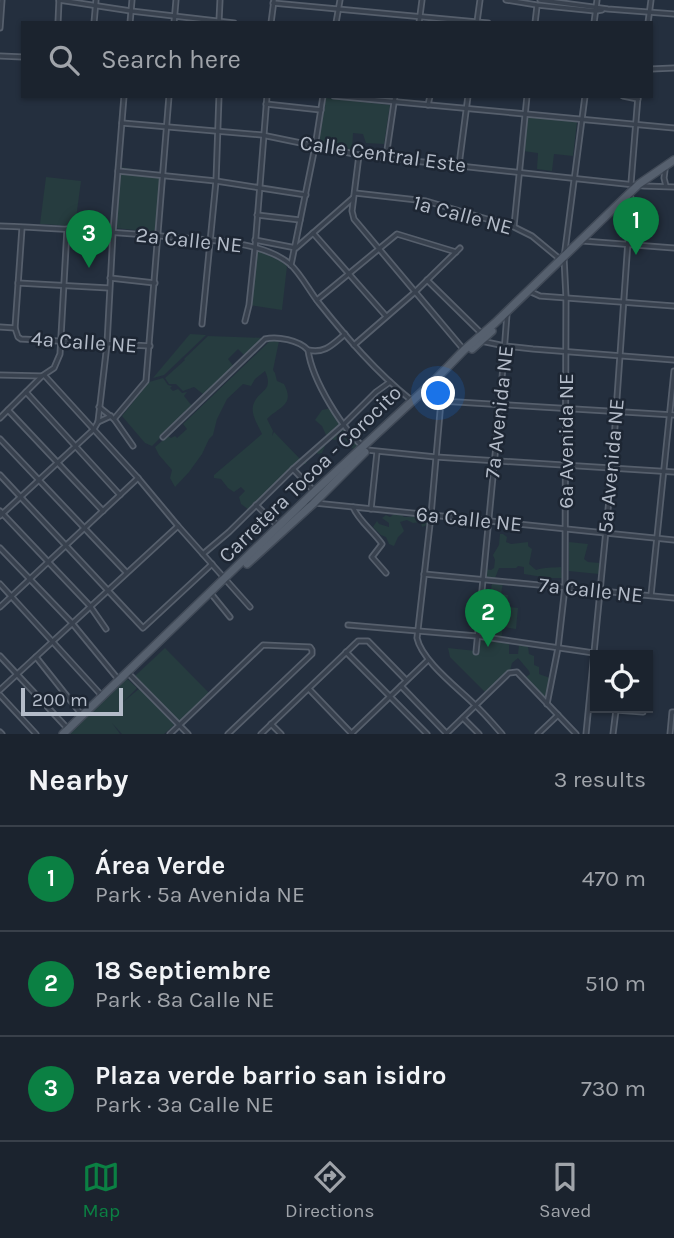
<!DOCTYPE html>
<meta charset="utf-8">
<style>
body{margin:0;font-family:Karla,sans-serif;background:#282f3a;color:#f1f3f6}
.controls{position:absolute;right:21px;bottom:21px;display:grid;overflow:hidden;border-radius:0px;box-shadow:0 2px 5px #0004}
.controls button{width:63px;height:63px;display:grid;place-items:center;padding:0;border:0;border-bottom:2px solid #39404a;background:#1b232e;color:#f1f3f6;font:35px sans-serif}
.scale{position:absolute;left:21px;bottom:18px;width:102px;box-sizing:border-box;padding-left:7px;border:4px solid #b4bcc9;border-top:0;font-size:19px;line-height:24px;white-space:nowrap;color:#b4bcc9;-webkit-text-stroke:5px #1d2633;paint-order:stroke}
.you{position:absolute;left:439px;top:394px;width:24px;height:24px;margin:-18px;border:5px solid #fff;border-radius:50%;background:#1a73e8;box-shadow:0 0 0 10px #1a73e833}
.badge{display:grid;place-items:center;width:46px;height:46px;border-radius:50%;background:#0b8043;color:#fff;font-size:23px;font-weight:700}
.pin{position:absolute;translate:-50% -58px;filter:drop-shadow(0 2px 4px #0008)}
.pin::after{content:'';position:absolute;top:37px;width:24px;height:21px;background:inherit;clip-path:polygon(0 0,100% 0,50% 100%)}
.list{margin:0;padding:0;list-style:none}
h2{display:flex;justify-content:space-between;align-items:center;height:91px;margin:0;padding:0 28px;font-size:30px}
h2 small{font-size:23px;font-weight:400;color:#a0a4aa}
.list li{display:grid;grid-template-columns:46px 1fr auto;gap:21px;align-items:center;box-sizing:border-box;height:105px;padding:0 28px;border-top:2px solid #39404a}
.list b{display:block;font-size:26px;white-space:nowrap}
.list p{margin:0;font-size:23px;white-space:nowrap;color:#a0a4aa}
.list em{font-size:23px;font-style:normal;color:#a0a4aa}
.icon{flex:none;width:38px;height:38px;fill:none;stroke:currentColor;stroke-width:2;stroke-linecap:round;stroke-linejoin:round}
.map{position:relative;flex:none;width:674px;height:734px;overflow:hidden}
.search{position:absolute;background:#1b232e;box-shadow:0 2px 5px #0004;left:21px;right:21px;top:21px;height:77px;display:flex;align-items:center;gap:18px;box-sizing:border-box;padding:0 24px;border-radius:0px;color:#a0a4aa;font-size:26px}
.sheet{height:406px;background:#1b232e}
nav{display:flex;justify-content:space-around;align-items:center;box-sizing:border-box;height:98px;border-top:2px solid #39404a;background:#1b232e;font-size:19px;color:#a0a4aa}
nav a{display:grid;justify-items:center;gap:4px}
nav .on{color:#0b8043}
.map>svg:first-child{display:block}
.green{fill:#263c3f}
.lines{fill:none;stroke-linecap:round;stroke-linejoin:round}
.street-casing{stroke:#565f6c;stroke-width:7}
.primary-casing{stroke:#414a57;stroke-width:10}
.street{stroke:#38414e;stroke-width:3.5}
.primary{stroke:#56606e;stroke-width:7}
.labels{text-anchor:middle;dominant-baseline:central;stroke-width:5;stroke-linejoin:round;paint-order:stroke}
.street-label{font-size:21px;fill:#b4bcc9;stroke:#1d2633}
</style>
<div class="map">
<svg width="674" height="734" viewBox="0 0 674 734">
<rect width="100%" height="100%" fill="#242f3e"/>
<g class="green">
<path d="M326 98 390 105 384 144 366 143 363 134 353 133 352 151 318 145Z"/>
<path d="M527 116 577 122 573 156 554 154 552 171 537 169 538 153 523 151Z"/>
<path d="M120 167 161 173 155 232 115 228Z"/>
<path d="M46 177 81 181 75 226 40 224Z"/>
<path d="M254 249 281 261 287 266 282 310 250 305Z"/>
<path d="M190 334 206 335 164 375 153 378Z"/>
<path d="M208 336 265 338 245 356 238 349 228 359 234 367 206 394H203L194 387 183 391 176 384H169L165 378 185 360 184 359Z"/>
<path d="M272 339 279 341 273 370 275 373 277 381 284 384C295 405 280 406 267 419L273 431 272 436 274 432 300 459 320 441 325 446 322 453 318 454 314 451 308 456 306 464H301L298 467 292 468 249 510 241 504 239 497 245 491 241 487 234 492 228 488 221 479 214 478V475L262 434C258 425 251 415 253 406 257 389 275 393 265 371L255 379 251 386 243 384 227 399 217 419 213 435 209 439 202 454 189 472 175 487 170 478 172 470 159 455 155 447 168 436 171 438 175 436 177 438 187 429 183 424Z"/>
<path d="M163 378 168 385 172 386 170 388 173 391 178 389 182 393 187 392 184 396 192 406 152 446 145 443 122 416 149 382Z"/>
<path d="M331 408 343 426 361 448 356 451 350 446 344 438 335 440 326 438V435L322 426 315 420 322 410Z"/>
<path d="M394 514H401L404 517 427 516V525L422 527 421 522 413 523 407 520 400 522 404 531 398 537 394 546 389 544 386 537 381 535 373 527 377 521 379 524 389 527V523L382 518 386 515 390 517Z"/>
<path d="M500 534H503L507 537 506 542 511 544 528 542V546L532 549 529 564 536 570C545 567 552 568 561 567L562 578H549L524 574V567L518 566 516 568H499L495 578 484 577 485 569 491 570 494 568 495 560 493 555 499 545Z"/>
<path d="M569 542 588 544 584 559 588 562 600 563 599 574 569 571Z"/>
<path d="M492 582 503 583 501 594 508 595 507 607 518 608 516 629 503 627 501 640 509 641V654H518L519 645 528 646 529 654 534 656V665L539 667V674L550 678 546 700 525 678 530 674 529 671 518 658 512 663 510 671 486 693 450 657 448 648 476 651 479 632 487 633 488 628 494 627V606L481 604 482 591H491Z"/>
<path d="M165 648 209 693 178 722 135 676Z"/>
<path d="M123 675 137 688 122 703 140 688 174 725 164 734H122L112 723 120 734H63Z"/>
</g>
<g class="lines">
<defs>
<g id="street">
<path d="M59 0 131 11 234 23"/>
<path d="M506 0 537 5 596 11 602 10"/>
<path d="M540 0 608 9 674 14"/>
<path d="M273 3 488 23"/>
<path d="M219 21 220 0"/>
<path d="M477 22 480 0"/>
<path d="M58 23 59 0"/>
<path d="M94 23 96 0"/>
<path d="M130 23 132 0"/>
<path d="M174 23 176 0"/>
<path d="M271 23 274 0"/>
<path d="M336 23 340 0"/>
<path d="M419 23 422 0"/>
<path d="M535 23 537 6"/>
<path d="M594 23 597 0"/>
<path d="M648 23 651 0"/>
<path d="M0 28 2 0"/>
<path d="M0 56 23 57"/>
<path d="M651 69 674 68"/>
<path d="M334 96 674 128"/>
<path d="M623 96 638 99"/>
<path d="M266 104 321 110"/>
<path d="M428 105 430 96"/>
<path d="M122 123 262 135 359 155 644 186 674 187"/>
<path d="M359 155 352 211 354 219 464 350"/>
<path d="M386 157 395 96"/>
<path d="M459 165 468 96"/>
<path d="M665 170 664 178 666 186"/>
<path d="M118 171 216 181 306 195"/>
<path d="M631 183 638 96"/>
<path d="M355 193 426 201 514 227 532 236 561 260"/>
<path d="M257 215 300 220"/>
<path d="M0 226C54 228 107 232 161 236 198 240 260 239 290 264 301 274 310 292 319 303 347 338 376 372 411 400"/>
<path d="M514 226 527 96"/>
<path d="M22 228 15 328 18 337 21 339 150 346"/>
<path d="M313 233 386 316"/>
<path d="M255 240 296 248 353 198"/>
<path d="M583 241 674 248"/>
<path d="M291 265 315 147 323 96"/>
<path d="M110 278 155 283"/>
<path d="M427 280 482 334"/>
<path d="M18 283 109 288"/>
<path d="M529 291 540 296 674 306"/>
<path d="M317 300 397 234 456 252"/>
<path d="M245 321 249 305 255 248 267 96"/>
<path d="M202 324 216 181 219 96"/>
<path d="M0 327 15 328"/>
<path d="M481 341 505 346 533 349 674 360"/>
<path d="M354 345 415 292 460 248"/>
<path d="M308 350C312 380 343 431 367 450L436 457 674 472"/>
<path d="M0 375 42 376"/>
<path d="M45 376 138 478 178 526 250 607"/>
<path d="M433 384 441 401 431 515 417 638C422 661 458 688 475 705 485 714 493 724 502 734"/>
<path d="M26 392 120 495"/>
<path d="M441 401 674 415"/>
<path d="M99 407 114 419 133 446"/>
<path d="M8 410 103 511"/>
<path d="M0 418 42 376 54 368 60 354 67 229"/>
<path d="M114 419 146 381 169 96"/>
<path d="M98 422 111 416"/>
<path d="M163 437 265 339C277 336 299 340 308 350 325 354 333 344 345 334"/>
<path d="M0 439 126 572"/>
<path d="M293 469 313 490"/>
<path d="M0 475 143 628 212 564"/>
<path d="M305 502 674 540"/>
<path d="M256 505 277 525"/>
<path d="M353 507C358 520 373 531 382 544L372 557 386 573"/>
<path d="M371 509 377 452"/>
<path d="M0 511 90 606 106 629"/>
<path d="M0 516 94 429 98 422 107 344 113 232 124 96"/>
<path d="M0 548 72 623 118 679"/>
<path d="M203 554 229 532 293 469 343 425 376 392 390 382"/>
<path d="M424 574 674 598"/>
<path d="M0 584 102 696"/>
<path d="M651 595 674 371"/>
<path d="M213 596 230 617"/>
<path d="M0 607 138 478"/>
<path d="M348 625 477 636 594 653"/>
<path d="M346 652 427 734"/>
<path d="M476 652 500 404 507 314"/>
<path d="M0 656 68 729"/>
<path d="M36 657 82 715"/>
<path d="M128 673 188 734"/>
<path d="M401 686 447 734"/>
<path d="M309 689 352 734"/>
<path d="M0 690 178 526"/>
<path d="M0 695 36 734"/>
<path d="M547 704 558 648 565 587 566 297 564 258 585 96"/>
<path d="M616 710 643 712"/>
<path d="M463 718 479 734"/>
<path d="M271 724 281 734"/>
<path d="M0 732 2 734"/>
<path d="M170 734 263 645 310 647 312 650V654L228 734"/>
<path d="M261 734 358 641H368L406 680"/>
<path d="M351 734 428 660"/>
<path d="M446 734 509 673 517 672 576 734"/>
<path d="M538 734 558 715"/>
<path d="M586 734 612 469 631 198"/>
<path d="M613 734 616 710"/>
<path d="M670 734 672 712H674"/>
</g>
<g id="primary">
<path d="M472 349 492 331"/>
<path d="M247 564 314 503 365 452"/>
<path d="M63 734 315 491 435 380 464 350 495 323 639 184 674 160"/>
</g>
</defs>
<use href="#street" class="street-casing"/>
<use href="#primary" class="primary-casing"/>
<use href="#street" class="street"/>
<use href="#primary" class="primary"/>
</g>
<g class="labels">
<g class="street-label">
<text transform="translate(383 154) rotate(8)">Calle Central Este</text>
<text transform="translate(463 215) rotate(15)">1a Calle NE</text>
<text transform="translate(189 240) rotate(6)">2a Calle NE</text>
<text transform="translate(84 342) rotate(4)">4a Calle NE</text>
<text transform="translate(499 412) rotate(-84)">7a Avenida NE</text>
<text transform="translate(566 441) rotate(-90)">6a Avenida NE</text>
<text transform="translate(611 466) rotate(-85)">5a Avenida NE</text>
<text transform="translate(310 474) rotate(-44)">Carretera Tocoa - Corocito</text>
<text transform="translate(469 519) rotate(6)">6a Calle NE</text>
<text transform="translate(591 590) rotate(6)">7a Calle NE</text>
</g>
</g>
</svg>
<div class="controls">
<button><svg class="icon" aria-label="locate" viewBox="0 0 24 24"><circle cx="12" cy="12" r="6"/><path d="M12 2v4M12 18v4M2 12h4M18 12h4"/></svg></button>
</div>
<div class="scale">200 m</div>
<div class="you"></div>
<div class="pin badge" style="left:636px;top:255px">1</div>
<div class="pin badge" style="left:488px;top:647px">2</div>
<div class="pin badge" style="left:89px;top:268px">3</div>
<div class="search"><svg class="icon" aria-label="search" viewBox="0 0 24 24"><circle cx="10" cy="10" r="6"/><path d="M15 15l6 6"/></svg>Search here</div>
</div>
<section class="sheet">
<h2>Nearby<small>3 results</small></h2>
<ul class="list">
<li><span class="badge">1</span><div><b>Área Verde</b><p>Park · 5a Avenida NE</p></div><em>470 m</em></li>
<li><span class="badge">2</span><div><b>18 Septiembre</b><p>Park · 8a Calle NE</p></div><em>510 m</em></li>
<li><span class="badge">3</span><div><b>Plaza verde barrio san isidro</b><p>Park · 3a Calle NE</p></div><em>730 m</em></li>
</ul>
</section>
<nav>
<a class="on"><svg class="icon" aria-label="map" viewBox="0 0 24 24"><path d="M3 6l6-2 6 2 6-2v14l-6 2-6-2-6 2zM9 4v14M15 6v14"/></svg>Map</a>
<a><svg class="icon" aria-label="directions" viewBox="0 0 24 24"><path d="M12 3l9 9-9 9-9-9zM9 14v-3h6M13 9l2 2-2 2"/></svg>Directions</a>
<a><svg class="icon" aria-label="saved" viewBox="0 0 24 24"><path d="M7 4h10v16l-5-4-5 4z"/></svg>Saved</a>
</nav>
